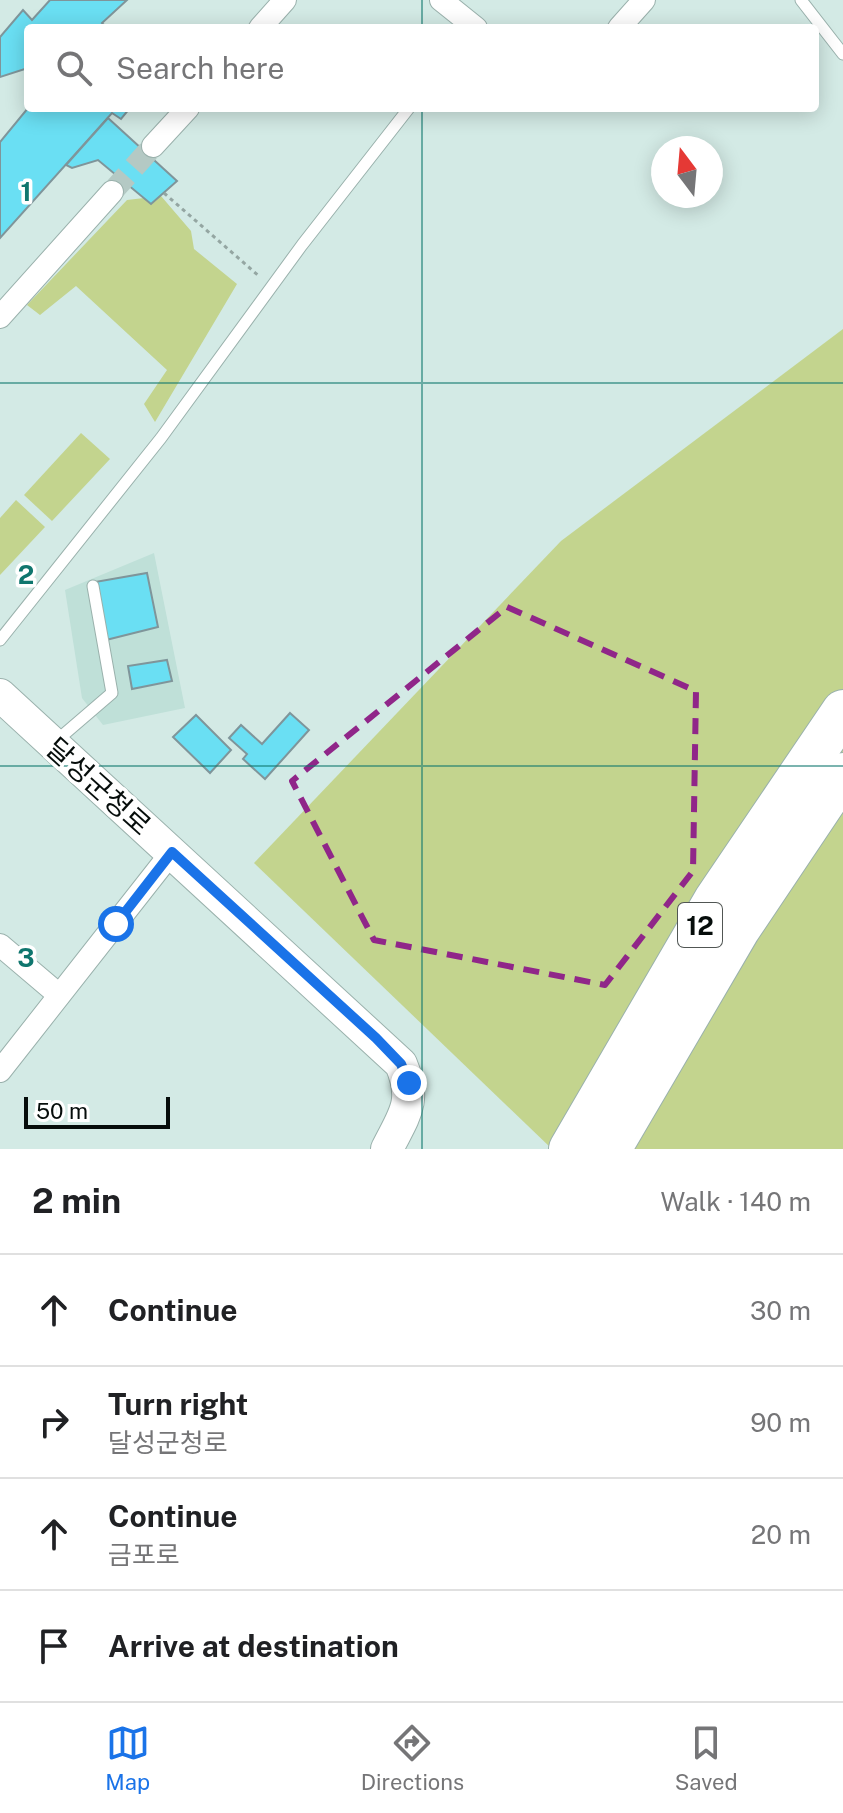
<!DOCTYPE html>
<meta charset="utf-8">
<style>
body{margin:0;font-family:"Public Sans","Noto Sans KR",sans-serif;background:#f6f6f6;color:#202124}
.compass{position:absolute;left:651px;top:136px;width:72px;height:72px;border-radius:50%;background:#fff;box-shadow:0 4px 20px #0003;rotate:344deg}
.scale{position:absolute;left:24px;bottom:20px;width:146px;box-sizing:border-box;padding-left:8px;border:4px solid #060d0b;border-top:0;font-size:22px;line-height:28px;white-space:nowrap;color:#060d0b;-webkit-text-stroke:6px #fff;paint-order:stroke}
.stop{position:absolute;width:24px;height:24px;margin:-18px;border:6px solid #1a73e8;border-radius:50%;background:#fff}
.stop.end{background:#1a73e8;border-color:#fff;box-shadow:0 2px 8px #0008}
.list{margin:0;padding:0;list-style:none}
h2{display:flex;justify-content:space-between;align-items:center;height:104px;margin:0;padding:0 32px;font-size:34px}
h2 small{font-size:26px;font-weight:400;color:#757577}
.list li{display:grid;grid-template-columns:52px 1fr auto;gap:24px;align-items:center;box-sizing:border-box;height:112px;padding:0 32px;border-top:2px solid #e0e0e0}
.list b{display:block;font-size:30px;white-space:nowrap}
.list p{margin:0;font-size:26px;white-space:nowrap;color:#757577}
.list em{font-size:26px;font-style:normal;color:#757577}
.icon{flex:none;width:44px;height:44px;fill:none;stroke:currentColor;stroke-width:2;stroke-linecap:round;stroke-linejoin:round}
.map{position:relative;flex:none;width:843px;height:1149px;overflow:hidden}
.search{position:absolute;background:#fff;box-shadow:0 4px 20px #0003;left:24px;right:24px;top:24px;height:88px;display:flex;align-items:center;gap:20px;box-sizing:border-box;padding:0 28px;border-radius:8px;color:#757577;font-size:30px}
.sheet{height:552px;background:#fff}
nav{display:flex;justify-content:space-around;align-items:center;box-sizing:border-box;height:112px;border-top:2px solid #e0e0e0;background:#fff;font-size:22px;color:#757577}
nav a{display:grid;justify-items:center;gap:4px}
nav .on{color:#1a73e8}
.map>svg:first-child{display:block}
.built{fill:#bfe0d8}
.green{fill:#c3d48e}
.building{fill:#6adff3;stroke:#7f959a;stroke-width:2}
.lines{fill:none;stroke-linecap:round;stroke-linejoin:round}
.street-tunnel{stroke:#b4c9c4;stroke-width:22;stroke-dasharray:22 11;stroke-linecap:butt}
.lane-casing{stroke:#9ab1ac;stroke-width:13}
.street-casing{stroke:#9ab1ac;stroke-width:24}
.secondary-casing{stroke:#9ab1ac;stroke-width:34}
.highway-casing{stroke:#9ab1ac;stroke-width:44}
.path{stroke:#94a6a2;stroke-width:3;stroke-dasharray:4 4;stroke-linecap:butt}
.lane{stroke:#fff;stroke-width:11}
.street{stroke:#fff;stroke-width:22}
.secondary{stroke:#fff;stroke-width:32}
.highway{stroke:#fff;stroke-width:42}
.route{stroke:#1a73e8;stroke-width:10}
.marked{fill:none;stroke:#902689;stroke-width:6;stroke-dasharray:16 10;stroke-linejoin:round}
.grid{fill:none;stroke:#0f766e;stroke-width:2;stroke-opacity:0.55}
.labels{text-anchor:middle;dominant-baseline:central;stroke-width:7;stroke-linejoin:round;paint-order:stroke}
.shield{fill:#fff;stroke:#515654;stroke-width:2}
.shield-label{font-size:26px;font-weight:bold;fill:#060d0b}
.street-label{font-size:28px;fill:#060d0b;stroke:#fff}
.grid-label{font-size:26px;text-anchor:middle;font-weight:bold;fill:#0f766e;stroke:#fff;stroke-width:7;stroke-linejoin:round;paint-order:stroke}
</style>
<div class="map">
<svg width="843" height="1149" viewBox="0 0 843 1149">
<rect width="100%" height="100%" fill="#d3eae5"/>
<path class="built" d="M154 553 185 708 103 725 82 698 65 590Z"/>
<g class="green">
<path d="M161 196 191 231 194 249 237 284 155 422 144 404 167 370 76 286 40 315 27 305 127 200Z"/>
<path d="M843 329V1149H552L254 863 561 541Z"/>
<path d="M81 433 110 459 52 521 24 495Z"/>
<path d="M16 500 45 527 0 575V518Z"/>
</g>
<g class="building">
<path d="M50 0H127L102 23 107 28H28V68L0 77V37L23 10 32 20Z"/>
<path d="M28 108H130L121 119 112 113 0 238V142Z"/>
<path d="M108 118 177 181 151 204 98 160 72 168 66 165Z"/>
<path d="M147 573 158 627 106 640 95 582Z"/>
<path d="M167 660 172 681 132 689 128 666Z"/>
<path d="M290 713 309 730 265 779 243 759 247 754 229 738 241 725 262 744Z"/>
<path d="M196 715 231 750 210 773 173 737Z"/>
</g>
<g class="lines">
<path class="street-tunnel" d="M112 192 153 146"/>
<defs>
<g id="lane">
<path d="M801 0 843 54"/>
<path d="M0 640 161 438 302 245 409 108"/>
<path d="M55 742 112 693 93 586"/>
</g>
<g id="street">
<path d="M441 0 476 28"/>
<path d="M260 28 285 0"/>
<path d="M619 28 644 0"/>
<path d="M153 146 188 108"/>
<path d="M0 317 112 192"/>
<path d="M0 945 59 995"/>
<path d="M0 1071 172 852"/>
</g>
<path id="secondary" d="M0 695 401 1064C417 1102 404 1115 387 1149"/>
<g id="highway">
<path d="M570 1149 715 900 843 711"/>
<path d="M610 1149 739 929 843 774"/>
</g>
</defs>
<use href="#lane" class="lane-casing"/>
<use href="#street" class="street-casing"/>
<use href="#secondary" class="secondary-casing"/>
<use href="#highway" class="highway-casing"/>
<path class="path" d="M164 193 260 277"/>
<use href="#lane" class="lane"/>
<use href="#street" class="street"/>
<use href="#secondary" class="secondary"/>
<use href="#highway" class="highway"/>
</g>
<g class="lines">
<path class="route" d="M116 924 172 852 376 1038 401 1064 409 1083"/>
</g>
<path class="marked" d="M507 607 696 691 693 871 605 985 374 940 292 781Z"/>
<path class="grid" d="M422 0V28M422 108V1149M0 383H843M0 766H843"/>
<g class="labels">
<rect class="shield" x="678" y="903" width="44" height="44" rx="6"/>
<g class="shield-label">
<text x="700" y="925">12</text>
</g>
<g class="street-label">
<text transform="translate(99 786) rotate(42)">달성군청로</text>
</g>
</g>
<g class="grid-label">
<text x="26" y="201">1</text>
<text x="26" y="584">2</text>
<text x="26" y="967">3</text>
</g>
</svg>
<svg class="compass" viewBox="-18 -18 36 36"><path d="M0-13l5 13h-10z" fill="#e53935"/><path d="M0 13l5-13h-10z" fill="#757577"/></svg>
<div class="scale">50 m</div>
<div class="stop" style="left:116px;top:924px"></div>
<div class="stop end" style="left:409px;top:1083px"></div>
<div class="search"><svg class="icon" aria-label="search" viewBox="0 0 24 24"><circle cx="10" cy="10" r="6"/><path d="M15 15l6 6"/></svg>Search here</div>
</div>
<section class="sheet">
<h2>2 min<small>Walk · 140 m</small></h2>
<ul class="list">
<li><svg class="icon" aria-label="ahead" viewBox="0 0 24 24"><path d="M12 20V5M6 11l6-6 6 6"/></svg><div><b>Continue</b></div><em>30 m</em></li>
<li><svg class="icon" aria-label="right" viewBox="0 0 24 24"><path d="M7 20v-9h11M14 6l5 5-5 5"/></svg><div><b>Turn right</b><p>달성군청로</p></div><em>90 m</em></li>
<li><svg class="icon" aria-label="ahead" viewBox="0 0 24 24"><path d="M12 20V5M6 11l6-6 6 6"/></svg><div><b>Continue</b><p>금포로</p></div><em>20 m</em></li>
<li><svg class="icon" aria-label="arrive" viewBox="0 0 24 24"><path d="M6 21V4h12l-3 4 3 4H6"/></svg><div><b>Arrive at destination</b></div></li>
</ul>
</section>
<nav>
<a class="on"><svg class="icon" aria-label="map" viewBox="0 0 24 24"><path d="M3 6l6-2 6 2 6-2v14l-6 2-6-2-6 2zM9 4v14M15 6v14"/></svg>Map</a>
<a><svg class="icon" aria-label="directions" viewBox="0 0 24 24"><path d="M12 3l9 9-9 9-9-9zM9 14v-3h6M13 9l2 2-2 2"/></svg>Directions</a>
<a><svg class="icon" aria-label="saved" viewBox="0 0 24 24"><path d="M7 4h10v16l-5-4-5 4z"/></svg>Saved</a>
</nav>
